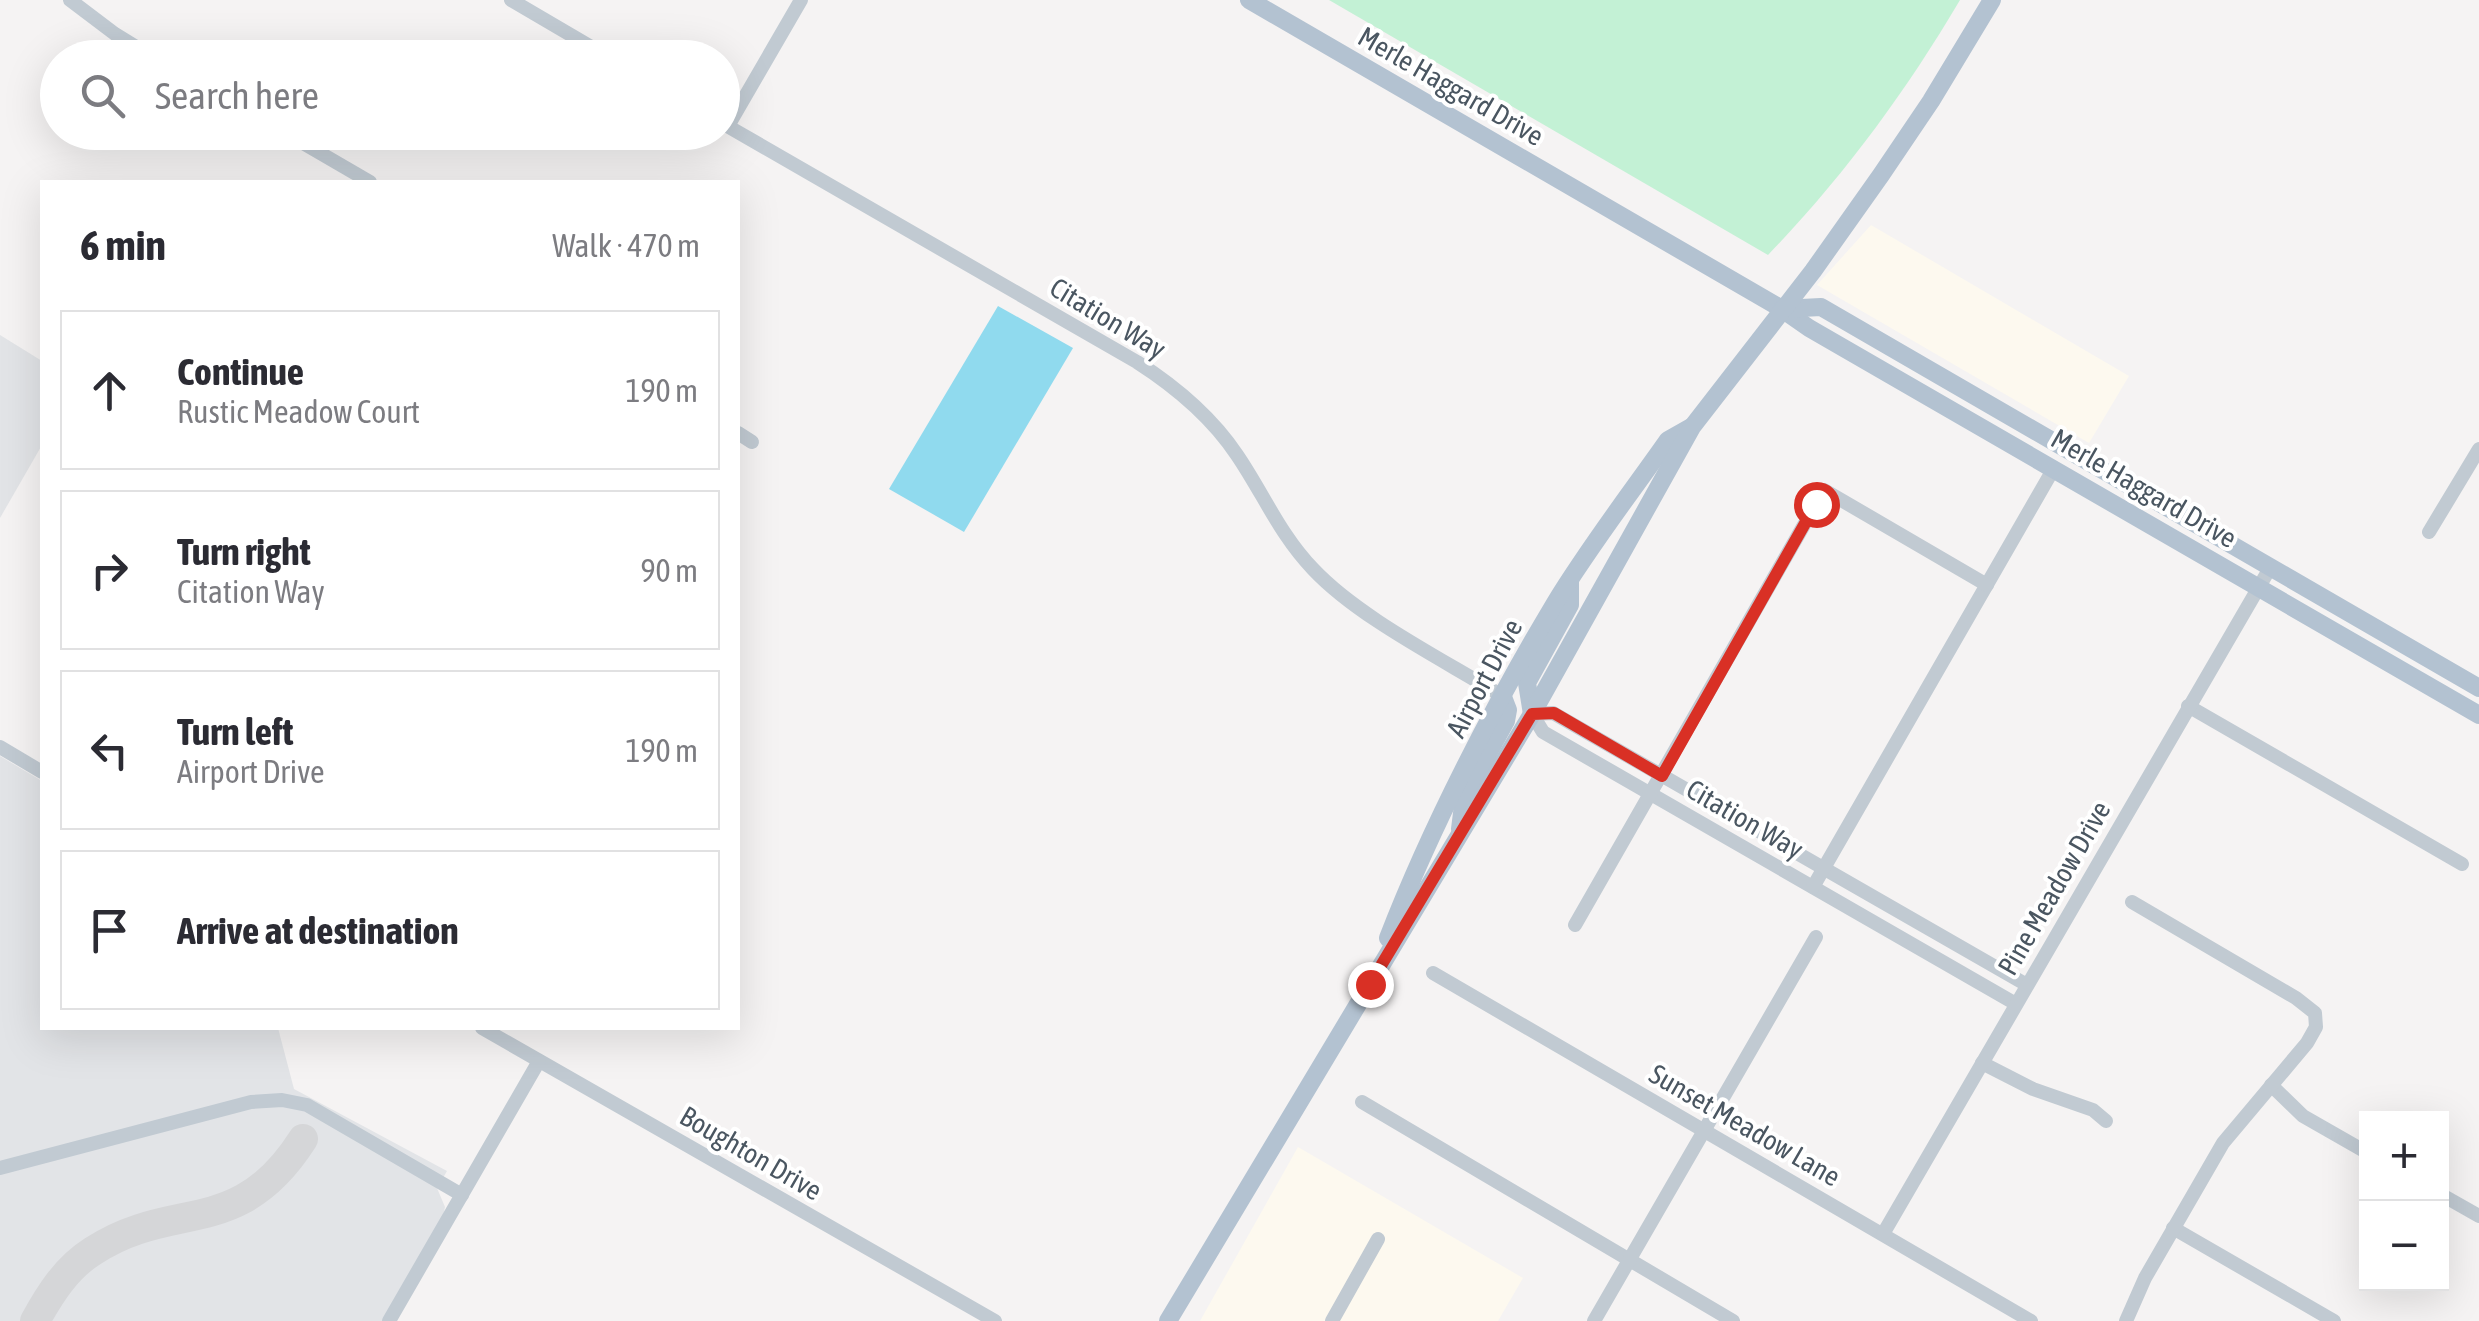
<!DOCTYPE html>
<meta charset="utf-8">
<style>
body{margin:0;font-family:"Asap Condensed",sans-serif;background:#f2f2f3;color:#2b2b33}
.controls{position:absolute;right:30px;bottom:30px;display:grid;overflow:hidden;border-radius:0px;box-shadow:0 10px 40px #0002}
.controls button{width:90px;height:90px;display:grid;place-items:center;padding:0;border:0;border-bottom:2px solid #e1e1e2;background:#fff;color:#2b2b33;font:50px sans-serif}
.stop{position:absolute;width:30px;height:30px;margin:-22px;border:8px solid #d93025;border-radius:50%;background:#fff}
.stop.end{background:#d93025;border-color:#fff;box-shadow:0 2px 10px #0008}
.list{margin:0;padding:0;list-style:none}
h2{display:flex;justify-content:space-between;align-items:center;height:130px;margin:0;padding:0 40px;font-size:42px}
h2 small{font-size:32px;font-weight:400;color:#7c7c81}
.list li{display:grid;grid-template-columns:65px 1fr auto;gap:30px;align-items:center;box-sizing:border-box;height:160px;margin:0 20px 20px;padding:0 20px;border:2px solid #e1e1e2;border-radius:0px}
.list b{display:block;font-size:38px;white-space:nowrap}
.list p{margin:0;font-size:32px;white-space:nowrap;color:#7c7c81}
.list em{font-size:32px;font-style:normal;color:#7c7c81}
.icon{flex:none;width:55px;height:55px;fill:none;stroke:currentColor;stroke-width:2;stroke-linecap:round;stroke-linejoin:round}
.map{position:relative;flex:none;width:2479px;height:1321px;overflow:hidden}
.search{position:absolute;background:#fff;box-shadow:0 10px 40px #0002;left:40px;top:40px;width:700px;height:110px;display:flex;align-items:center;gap:25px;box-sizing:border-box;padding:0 35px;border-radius:55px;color:#7c7c81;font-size:38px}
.panel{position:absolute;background:#fff;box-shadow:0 10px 40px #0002;left:40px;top:180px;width:700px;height:850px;border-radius:0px}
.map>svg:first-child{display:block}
.commercial{fill:#fdf9ef}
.airport{fill:#e2e4e7}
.green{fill:#c3f1d5}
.water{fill:#90daee}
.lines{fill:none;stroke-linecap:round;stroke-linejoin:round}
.taxiway{stroke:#d5d6d8;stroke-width:30}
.minor{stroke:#c1cad2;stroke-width:14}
.major{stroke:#b3c2d1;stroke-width:18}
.route{stroke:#d93025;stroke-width:12}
.labels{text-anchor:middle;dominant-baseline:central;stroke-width:8;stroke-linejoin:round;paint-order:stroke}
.street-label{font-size:28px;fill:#4a5661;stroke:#fff}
</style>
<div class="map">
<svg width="2479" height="1321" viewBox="0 0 2479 1321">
<rect width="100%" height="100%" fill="#f5f3f3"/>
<g class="commercial">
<path d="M1871 225 2129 376 2089 443 1817 285Z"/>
<path d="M1298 1147 1523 1278 1498 1321H1200Z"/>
</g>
<g class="airport">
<path d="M0 335 42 361V445L0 518Z"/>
<path d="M0 756 42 781V1028H278L294 1089 447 1171 437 1188 445 1207 443 1216 382 1321H0Z"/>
</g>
<path class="green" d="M1329 0H1960C1905 93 1843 177 1768 255Z"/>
<path class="water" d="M998 306 1073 348 964 532 889 489Z"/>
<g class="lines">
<path class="taxiway" d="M35 1321C50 1294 66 1268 93 1251 174 1198 238 1241 303 1139"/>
<g class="minor">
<path d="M70 0 115 34 154 58"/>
<path d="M511 0 610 58"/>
<path d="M722 123 1137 362C1176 387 1211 416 1237 455 1263 493 1280 535 1313 569 1359 618 1444 660 1502 696"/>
<path d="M728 126 801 0"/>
<path d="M284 132 370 182"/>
<path d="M738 433 752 442"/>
<path d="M2429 532 2479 449"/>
<path d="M2188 706 2462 864"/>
<path d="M1532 714 1553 713 2027 985"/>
<path d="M1532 714 1543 732 2016 1004"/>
<path d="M0 747 42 772"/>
<path d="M1813 887 2054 468"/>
<path d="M1575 925 1824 490 1987 585"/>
<path d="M1433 973 2031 1321"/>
<path d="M482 1028 995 1321"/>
<path d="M1982 1063 2033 1089 2093 1110 2106 1121"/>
<path d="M2271 1085 2303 1116 2366 1152"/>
<path d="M1362 1102 1733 1321"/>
<path d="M0 1168 251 1102 282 1100 307 1105 462 1195"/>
<path d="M2442 1195 2479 1216"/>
<path d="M2173 1228 2334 1321"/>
<path d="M1883 1234 2270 568"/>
<path d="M389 1321 539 1061"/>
<path d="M1332 1321 1378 1239"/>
<path d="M1594 1321 1816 937"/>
<path d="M2126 1321 2145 1278 2223 1143 2307 1043 2316 1027 2315 1013 2296 998 2132 902"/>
</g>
<g class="major">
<path d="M1249 0 1782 309 1809 328 2479 715"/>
<path d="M1782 309 1821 307 2479 688"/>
<path d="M1532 714 1527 683 1570 605V582"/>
<path d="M1460 829 1464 797 1506 721 1508 710 1503 697"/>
<path d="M1388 938C1431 827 1494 705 1555 603 1589 547 1630 494 1668 440L1691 427"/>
<path d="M1168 1321 1532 714 1692 427 1813 271 1881 175 1931 101 1992 0"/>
</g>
</g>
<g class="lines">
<path class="route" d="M1370 984 1532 714 1554 713 1662 776 1816 504"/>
</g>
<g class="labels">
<g class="street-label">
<text transform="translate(1451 86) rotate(30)">Merle Haggard Drive</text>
<text transform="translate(1108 318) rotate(31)">Citation Way</text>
<text transform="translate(2144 488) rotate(30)">Merle Haggard Drive</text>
<text transform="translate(1484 678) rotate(-62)">Airport Drive</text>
<text transform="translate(1745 819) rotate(30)">Citation Way</text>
<text transform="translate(2054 888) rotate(-60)">Pine Meadow Drive</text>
<text transform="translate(1745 1125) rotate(30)">Sunset Meadow Lane</text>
<text transform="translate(751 1153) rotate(30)">Boughton Drive</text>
</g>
</g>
</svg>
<div class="controls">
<button>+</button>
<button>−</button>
</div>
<div class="stop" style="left:1816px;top:504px"></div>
<div class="stop end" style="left:1370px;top:984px"></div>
<div class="search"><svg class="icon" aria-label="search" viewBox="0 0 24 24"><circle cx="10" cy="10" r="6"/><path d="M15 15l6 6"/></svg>Search here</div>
<section class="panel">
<h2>6 min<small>Walk · 470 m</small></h2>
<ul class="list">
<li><svg class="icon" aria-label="ahead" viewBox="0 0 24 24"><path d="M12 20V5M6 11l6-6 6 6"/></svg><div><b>Continue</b><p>Rustic Meadow Court</p></div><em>190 m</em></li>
<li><svg class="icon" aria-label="right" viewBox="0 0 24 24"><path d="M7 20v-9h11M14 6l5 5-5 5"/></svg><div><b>Turn right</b><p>Citation Way</p></div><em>90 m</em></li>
<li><svg class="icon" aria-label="left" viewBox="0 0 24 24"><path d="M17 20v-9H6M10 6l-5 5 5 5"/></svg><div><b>Turn left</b><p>Airport Drive</p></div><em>190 m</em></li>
<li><svg class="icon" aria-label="arrive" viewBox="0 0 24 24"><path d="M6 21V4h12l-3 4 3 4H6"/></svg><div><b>Arrive at destination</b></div></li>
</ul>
</section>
</div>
